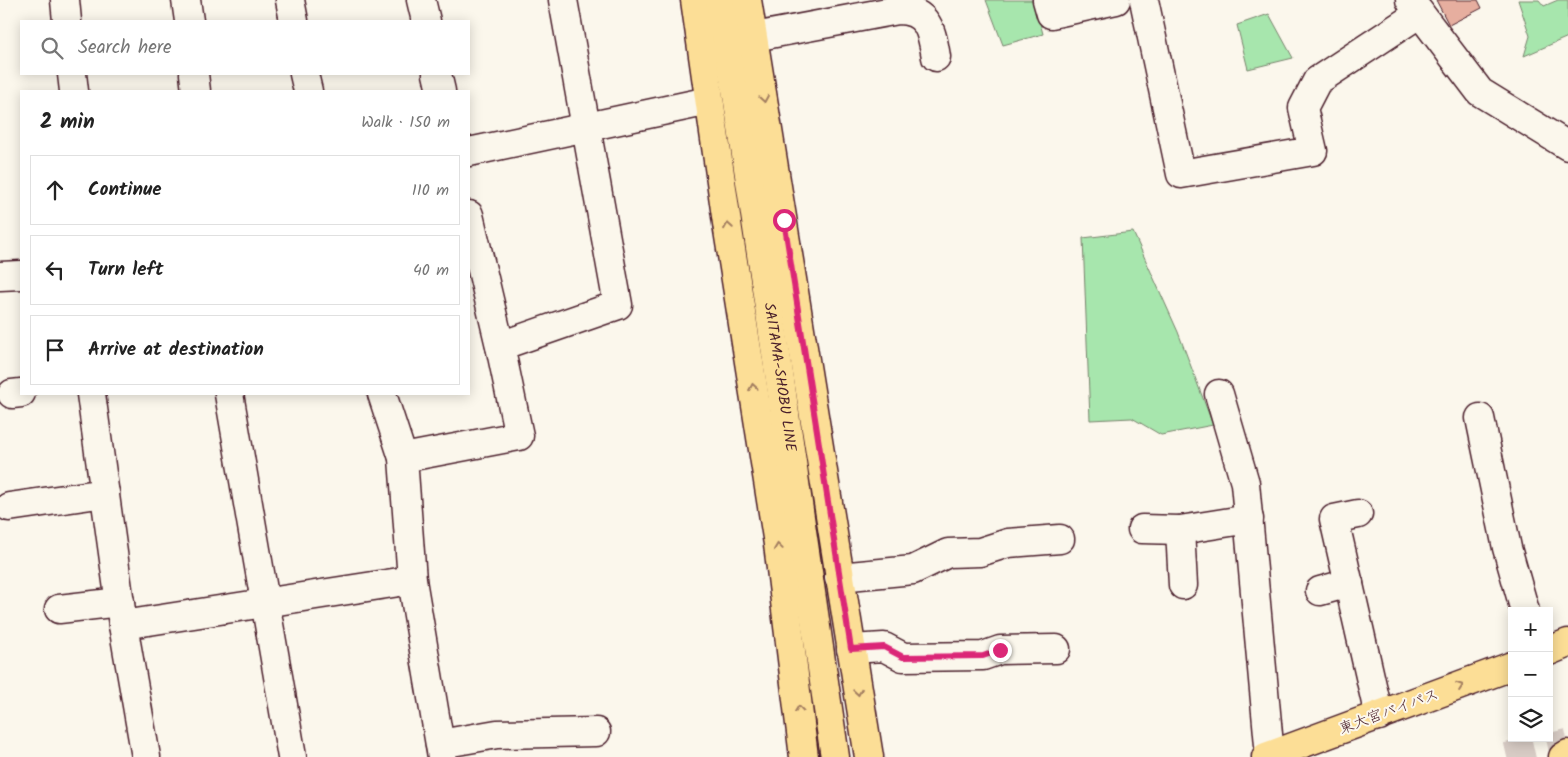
<!DOCTYPE html>
<meta charset="utf-8">
<style>
body{margin:0;font-family:Kalam,"Klee One",sans-serif;background:#f2f2f2;color:#222}
.controls{position:absolute;right:15px;bottom:15px;display:grid;overflow:hidden;border-radius:0px;box-shadow:0 2px 12px #0003}
.controls button{width:45px;height:45px;display:grid;place-items:center;padding:0;border:0;border-bottom:1px solid #e0e0e0;background:#fff;color:#222;font:25px sans-serif}
.stop{position:absolute;width:15px;height:15px;margin:-11px;border:4px solid #db2777;border-radius:50%;background:#fff}
.stop.end{background:#db2777;border-color:#fff;box-shadow:0 1px 5px #0008}
.list{margin:0;padding:0;list-style:none}
h2{display:flex;justify-content:space-between;align-items:center;height:65px;margin:0;padding:0 20px;font-size:21px}
h2 small{font-size:16px;font-weight:400;color:#767676}
.list li{display:grid;grid-template-columns:32px 1fr auto;gap:15px;align-items:center;box-sizing:border-box;height:70px;margin:0 10px 10px;padding:0 10px;border:1px solid #e0e0e0;border-radius:0px}
.list b{display:block;font-size:19px;white-space:nowrap}
.list em{font-size:16px;font-style:normal;color:#767676}
.icon{flex:none;width:28px;height:28px;fill:none;stroke:currentColor;stroke-width:2;stroke-linecap:round;stroke-linejoin:round}
.map{position:relative;flex:none;width:1568px;height:757px;overflow:hidden}
.search{position:absolute;background:#fff;box-shadow:0 2px 12px #0003;left:20px;top:20px;width:450px;height:55px;display:flex;align-items:center;gap:12px;box-sizing:border-box;padding:0 18px;border-radius:0px;color:#767676;font-size:19px}
.panel{position:absolute;background:#fff;box-shadow:0 2px 12px #0003;left:20px;top:90px;width:450px;height:305px;border-radius:0px}
.map>svg:first-child{display:block}
.green{fill:#a7e6ad;stroke:#78826c}
.building{fill:#e6ae9f;stroke:#4a1f2b}
.lines{fill:none;stroke-linecap:round;stroke-linejoin:round}
.highway-tunnel{stroke:#d8ccc5;stroke-width:28;stroke-dasharray:28 14;stroke-linecap:butt}
.minor-casing{stroke:#4a1f2b;stroke-width:31}
.major-casing{stroke:#4a1f2b;stroke-width:31}
.highway-casing{stroke:#4a1f2b;stroke-width:31}
.minor{stroke:#fbf7ec;stroke-width:28}
.major{stroke:#fcde96;stroke-width:28}
.highway{stroke:#fcde96;stroke-width:28}
.oneway{stroke:#a37e60}
.route{stroke:#db2777;stroke-width:6}
.labels{text-anchor:middle;dominant-baseline:central;stroke-width:4;stroke-linejoin:round;paint-order:stroke}
.street-label{font-size:15px;fill:#4a1f2b;stroke:#fbf7ec}
</style>
<div class="map">
<svg width="1568" height="757" viewBox="0 0 1568 757">
<rect width="100%" height="100%" fill="#fbf7ec"/>
<filter id="ink" filterUnits="userSpaceOnUse"><feTurbulence type="fractalNoise" baseFrequency=".02" numOctaves="2"/><feDisplacementMap in="SourceGraphic" scale="10" xChannelSelector="R" yChannelSelector="G"/><feConvolveMatrix kernelMatrix="1 2 1 2 8 2 1 2 1" color-interpolation-filters="sRGB"/></filter>
<g filter="url(#ink)">
<g class="green">
<path d="M986 0H1034L1043 34 1003 45Z"/>
<path d="M1518 0H1539L1544 6 1558 0H1568V37L1524 56 1530 36Z"/>
<path d="M1269 14 1293 58 1248 69 1237 25Z"/>
<path d="M1133 232 1178 332 1213 425 1161 435 1132 418 1090 420 1083 238Z"/>
</g>
<path class="building" d="M1436 0H1478L1482 8 1449 25Z"/>
<g class="lines">
<path class="highway-tunnel" d="M1507 757 1568 743"/>
<defs>
<g id="minor">
<path d="M65 0 67 21"/>
<path d="M186 0 189 21"/>
<path d="M290 0 294 21"/>
<path d="M421 0 426 21"/>
<path d="M1047 0 1051 14 1116 0"/>
<path d="M1144 0 1181 174 1313 151 1303 108 1317 81 1420 13"/>
<path d="M1410 0 1480 92 1568 146"/>
<path d="M754 37 898 10C928 10 932 32 936 57"/>
<path d="M72 74 74 91"/>
<path d="M194 74 196 91"/>
<path d="M304 74 308 91"/>
<path d="M437 74 441 91"/>
<path d="M469 152 709 101"/>
<path d="M469 215 500 346"/>
<path d="M0 276 21 275"/>
<path d="M12 394 21 393"/>
<path d="M91 394 123 625 146 757"/>
<path d="M229 394 292 757"/>
<path d="M382 394 403 458 412 580 442 757"/>
<path d="M1219 394 1245 483 1270 756"/>
<path d="M1480 418 1507 548 1525 611"/>
<path d="M403 458 519 436 500 346 618 305 563 0"/>
<path d="M9 507 105 493"/>
<path d="M1358 514 1334 519 1379 716"/>
<path d="M1142 529 1180 530 1249 519"/>
<path d="M1180 530 1183 585"/>
<path d="M839 577 913 570 948 553 980 552 1008 543 1060 539"/>
<path d="M1320 591 1349 583"/>
<path d="M59 609 120 602"/>
<path d="M123 625 412 580"/>
<path d="M851 649 884 647 903 657 983 656 1000 650 1056 649"/>
<path d="M440 744 497 734 596 732"/>
</g>
<g id="major">
<path d="M695 0 728 230 778 544 804 757"/>
<path id="s1" d="M720 0 737 95 780 380 835 757"/>
<path d="M747 0C790 252 827 505 869 757"/>
</g>
<g id="highway">
<path d="M1549 651 1568 643"/>
<path d="M1266 757 1512 666"/>
<path d="M1563 757 1568 754"/>
</g>
</defs>
<use href="#minor" class="minor-casing"/>
<use href="#major" class="major-casing"/>
<use href="#highway" class="highway-casing"/>
<use href="#minor" class="minor"/>
<use href="#major" class="major"/>
<use href="#highway" class="highway"/>
</g>
<defs><path id="oneway-chevron" d="M-2-3.5L2.5 0L-2 3.5" fill="none" stroke-width="1.6" stroke-linecap="round" stroke-linejoin="round" transform="scale(1.25)"/></defs>
<g class="oneway">
<use href="#oneway-chevron" transform="translate(764 99) rotate(81)"/>
<use href="#oneway-chevron" transform="translate(728 226) rotate(-99)"/>
<use href="#oneway-chevron" transform="translate(753 387) rotate(-99)"/>
<use href="#oneway-chevron" transform="translate(778 547) rotate(-98)"/>
<use href="#oneway-chevron" transform="translate(1460 686) rotate(-20)"/>
<use href="#oneway-chevron" transform="translate(858 692) rotate(81)"/>
<use href="#oneway-chevron" transform="translate(799 709) rotate(-96)"/>
</g>
</g>
<g class="lines" filter="url(#ink)">
<path class="route" d="M784 220 851 649 884 647 903 657 983 656 1000 650"/>
</g>
<g class="labels">
<g class="street-label">
<text stroke="none"><textPath href="#s1" startOffset="382">SAITAMA-SHOBU LINE</textPath></text>
<text transform="translate(1389 712) rotate(-20)">東大宮バイパス</text>
</g>
</g>
</svg>
<div class="controls">
<button>+</button>
<button>−</button>
<button><svg class="icon" aria-label="layers" viewBox="0 0 24 24"><path d="M12 4l9 5-9 5-9-5zM3 14l9 5 9-5"/></svg></button>
</div>
<div class="stop" style="left:784px;top:220px"></div>
<div class="stop end" style="left:1000px;top:650px"></div>
<div class="search"><svg class="icon" aria-label="search" viewBox="0 0 24 24"><circle cx="10" cy="10" r="6"/><path d="M15 15l6 6"/></svg>Search here</div>
<section class="panel">
<h2>2 min<small>Walk · 150 m</small></h2>
<ul class="list">
<li><svg class="icon" aria-label="ahead" viewBox="0 0 24 24"><path d="M12 20V5M6 11l6-6 6 6"/></svg><div><b>Continue</b></div><em>110 m</em></li>
<li><svg class="icon" aria-label="left" viewBox="0 0 24 24"><path d="M17 20v-9H6M10 6l-5 5 5 5"/></svg><div><b>Turn left</b></div><em>40 m</em></li>
<li><svg class="icon" aria-label="arrive" viewBox="0 0 24 24"><path d="M6 21V4h12l-3 4 3 4H6"/></svg><div><b>Arrive at destination</b></div></li>
</ul>
</section>
</div>
